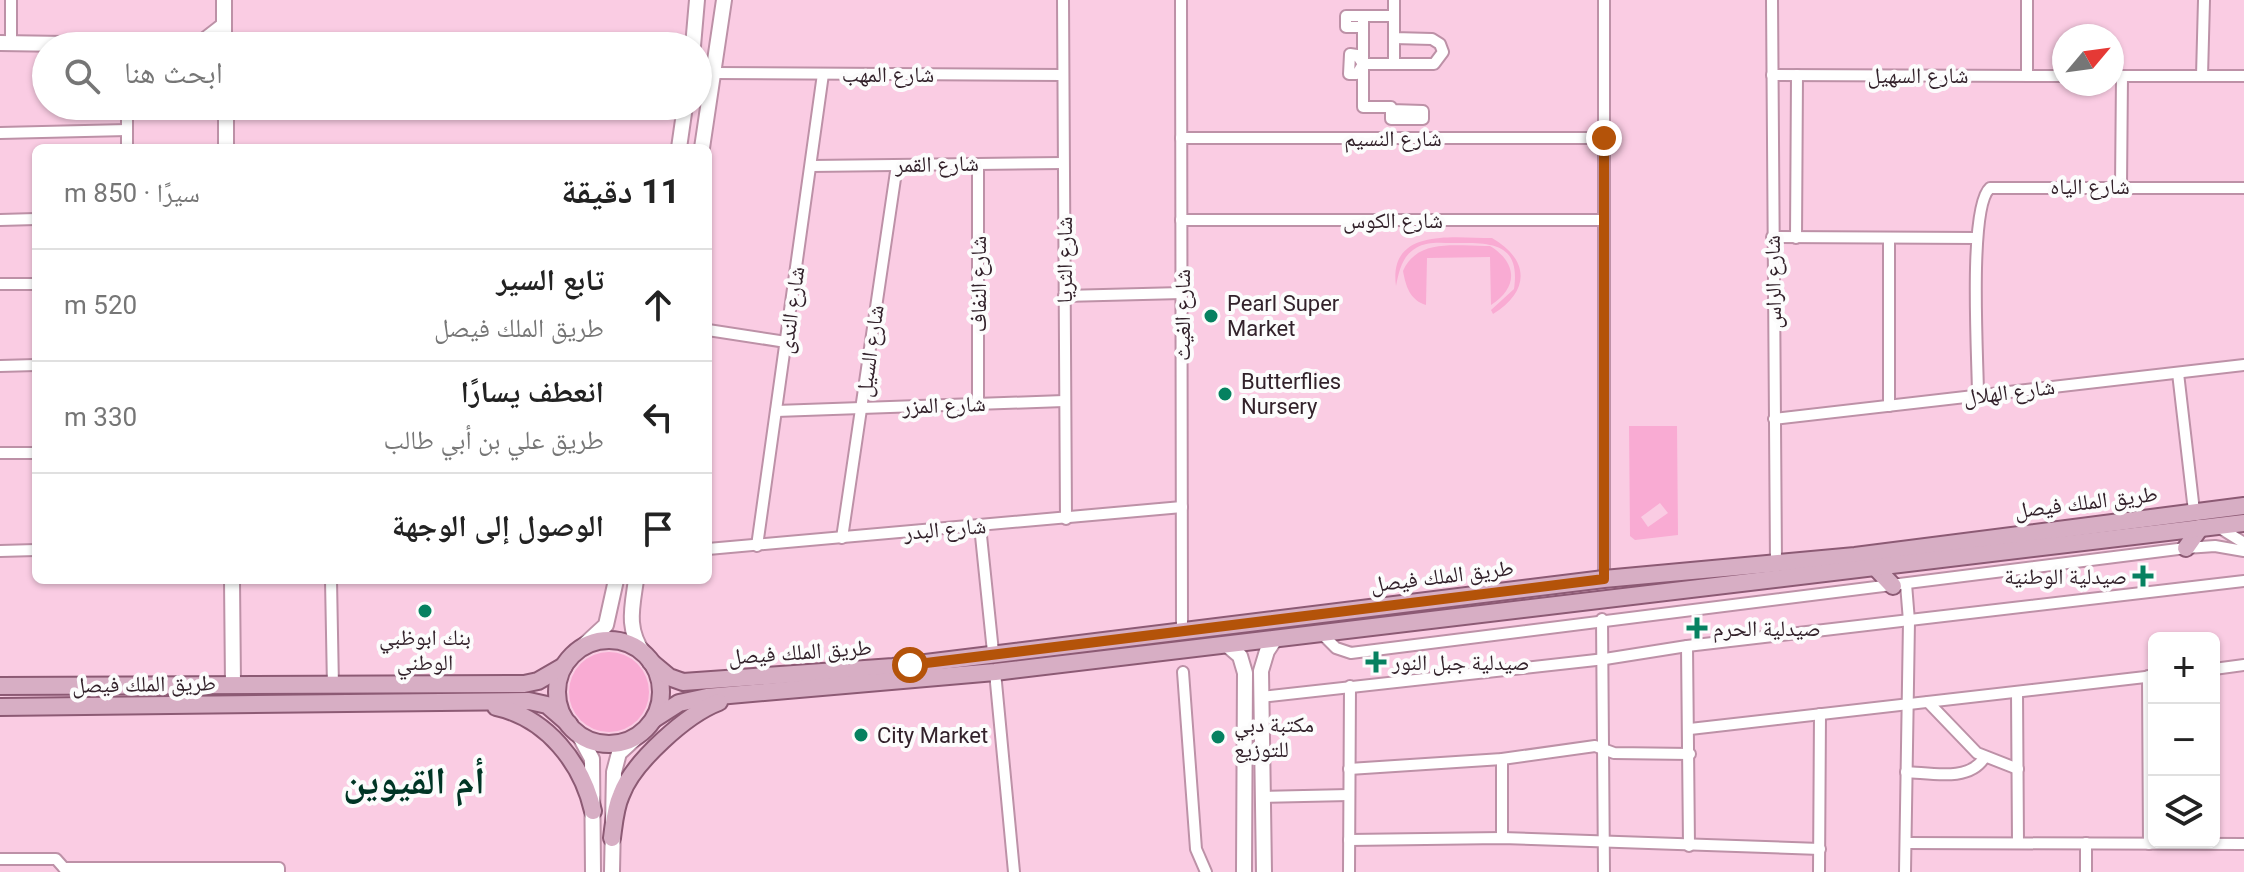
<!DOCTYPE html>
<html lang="ar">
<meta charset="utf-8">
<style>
body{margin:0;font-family:Roboto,"Noto Naskh Arabic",sans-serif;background:#f2f2f2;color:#222;direction:rtl}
.controls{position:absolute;right:24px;bottom:24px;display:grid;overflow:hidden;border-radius:12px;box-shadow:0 2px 6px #0004}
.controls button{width:72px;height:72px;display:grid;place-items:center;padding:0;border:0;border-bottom:2px solid #e0e0e0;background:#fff;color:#222;font:40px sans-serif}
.compass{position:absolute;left:2052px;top:24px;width:72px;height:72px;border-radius:50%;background:#fff;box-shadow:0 2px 6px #0004;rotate:61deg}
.stop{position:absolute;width:24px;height:24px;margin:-18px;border:6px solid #b45309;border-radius:50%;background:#fff}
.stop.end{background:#b45309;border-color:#fff;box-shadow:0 2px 8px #0008}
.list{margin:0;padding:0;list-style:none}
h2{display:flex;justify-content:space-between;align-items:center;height:104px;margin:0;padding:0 32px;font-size:34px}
h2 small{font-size:26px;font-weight:400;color:#767676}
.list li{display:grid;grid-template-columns:52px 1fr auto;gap:24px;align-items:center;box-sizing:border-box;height:112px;padding:0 32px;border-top:2px solid #e0e0e0}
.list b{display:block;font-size:30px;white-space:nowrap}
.list p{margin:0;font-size:26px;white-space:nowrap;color:#767676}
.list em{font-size:26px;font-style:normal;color:#767676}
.icon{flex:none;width:44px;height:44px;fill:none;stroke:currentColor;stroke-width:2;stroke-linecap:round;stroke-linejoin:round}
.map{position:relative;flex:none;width:2244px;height:872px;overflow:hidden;direction:ltr}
.search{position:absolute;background:#fff;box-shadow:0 2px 6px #0004;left:32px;top:32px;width:680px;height:88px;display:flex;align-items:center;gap:20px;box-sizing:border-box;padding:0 28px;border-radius:44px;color:#767676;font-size:30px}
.panel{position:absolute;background:#fff;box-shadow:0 2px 6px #0004;left:32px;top:144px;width:680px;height:440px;border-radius:12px;direction:rtl}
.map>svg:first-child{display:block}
.green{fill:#f9abd3;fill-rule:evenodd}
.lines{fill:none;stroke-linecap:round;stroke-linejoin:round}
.street-casing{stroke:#bd91a7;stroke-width:14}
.secondary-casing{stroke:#bd91a7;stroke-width:18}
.primary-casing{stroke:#8c5a74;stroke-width:20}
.street{stroke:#fff;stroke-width:10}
.secondary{stroke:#fff;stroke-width:14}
.primary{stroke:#d7aec4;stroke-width:16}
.route{stroke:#b45309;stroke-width:10}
.poi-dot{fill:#068160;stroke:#fcfcfc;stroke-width:3}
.labels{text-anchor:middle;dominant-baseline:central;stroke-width:8;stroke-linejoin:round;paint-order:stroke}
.street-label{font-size:22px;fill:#32212a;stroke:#fcfcfc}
.poi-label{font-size:22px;fill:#32212a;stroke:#fcfcfc;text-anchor:start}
.town-label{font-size:38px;font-weight:bold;fill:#003525;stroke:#fcfcfc}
</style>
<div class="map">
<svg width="2244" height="872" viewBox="0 0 2244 872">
<rect width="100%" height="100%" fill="#facce3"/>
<g class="green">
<path d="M1492 238C1530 260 1530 291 1493 314L1491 310 1514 289C1521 241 1489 243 1453 243 1441 243 1427 241 1416 248 1402 256 1399 271 1396 286 1388 227 1454 238 1492 238Z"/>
<path d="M1490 246C1518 263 1518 288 1491 305L1490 257 1427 258 1426 305C1410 300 1406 287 1403 271 1418 237 1459 247 1490 246Z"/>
<path d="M1629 426H1677L1678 535 1635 540 1630 536ZM1660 503 1668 513 1648 527 1641 517Z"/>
<circle cx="609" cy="692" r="40"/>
</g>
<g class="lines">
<defs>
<g id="street">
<path d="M11 0V43"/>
<path d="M1063 0 1066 519"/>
<path d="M1181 0 1182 630"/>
<path d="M1772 0 1776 564"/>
<path d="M2027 0V76"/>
<path d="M1363 16H1394"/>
<path d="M1363 27H1346V16H1363V107H1391V119H1423V111L1391 110"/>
<path d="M1350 54 1357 55 1363 64 1357 74H1349Z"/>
<path d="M1363 64H1434L1443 52 1440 44 1432 39 1394 38V0"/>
<path d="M1394 64V38"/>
<path d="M713 73 1063 75"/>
<path d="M1772 75 2064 76"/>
<path d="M2112 76H2244"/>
<path d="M2202 76 2204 0"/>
<path d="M127 106V148"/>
<path d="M0 133 127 130"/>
<path d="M1181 138H1604"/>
<path d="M978 164V404"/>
<path d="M811 166 1063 163"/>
<path d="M2121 186 2122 76"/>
<path d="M0 220 36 219"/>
<path d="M1181 220H1604"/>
<path d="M1772 237 1977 238"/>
<path d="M1796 238 1797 75"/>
<path d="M0 284H36"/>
<path d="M1064 296 1182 293"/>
<path d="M708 330 786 342"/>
<path d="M0 366 36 365"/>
<path d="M2178 373 2194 511"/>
<path d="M1978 396C1978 360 1968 207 1990 188H2244"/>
<path d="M1889 406V238"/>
<path d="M776 411 1064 401"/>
<path d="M1774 419 2244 365"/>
<path d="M0 453H36"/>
<path d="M980 526 993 652"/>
<path d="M2220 528 2244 543"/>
<path d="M842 538 897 165"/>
<path d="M757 546 823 74"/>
<path d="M708 549 1182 507"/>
<path d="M0 551 36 550"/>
<path d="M1604 579V0"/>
<path d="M331 580 333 687"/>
<path d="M1602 619 1604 872"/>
<path d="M1321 633 1336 648 1351 653 2186 548 2215 546 2244 551"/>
<path d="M1687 646 1689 846"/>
<path d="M2214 669 2244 665"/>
<path d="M995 672 1014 872"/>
<path d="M1183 672 1196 849 1206 872"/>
<path d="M2148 676 2149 844"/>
<path d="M2017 692 2018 843"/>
<path d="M1261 697 1605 659 1687 646 2244 581"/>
<path d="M1928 702 1977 753 2018 769"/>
<path d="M1690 729 2154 676"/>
<path d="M1349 769 1502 759 1595 746 1614 753 1690 754"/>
<path d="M1906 772C1931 773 1969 782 1984 758"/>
<path d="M1263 797 1349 795"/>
<path d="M1502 838V759"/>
<path d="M1349 840 1502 838 1820 849"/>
<path d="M1906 843 2244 844"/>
<path d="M2086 843V872"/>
<path d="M0 859H56L64 868"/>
<path d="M64 868H279V872"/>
<path d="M1349 872 1350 686"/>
<path d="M1819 872 1820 714"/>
<path d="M1905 872 1909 621 1906 584"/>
</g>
<g id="secondary">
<path d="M224 0V46"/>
<path d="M0 43 198 46"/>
<path d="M197 46 224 25"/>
<path d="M693 46 697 0"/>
<path d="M226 106V148"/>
<path d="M679 148 685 106"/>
<path d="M702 148 724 0"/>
<path d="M232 580 233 685"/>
<path d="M636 580C632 608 626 629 644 654"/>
<path d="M1227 645 1240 656 1245 673 1244 872"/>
<path d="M581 648 606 625 616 580"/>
<path d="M578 733 592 759 593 872"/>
<path d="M612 872 614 772 619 753 640 734"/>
<path d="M1264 872 1261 671 1267 651 1275 639"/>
</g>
<g id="primary">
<path d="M2186 548 2200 528"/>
<path d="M1876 568 1893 586"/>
<circle cx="609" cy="692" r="52"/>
<path d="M651 662 669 677 683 682 893 667 1604 579 1855 556 2244 506"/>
<path d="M0 686 524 684 538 681 564 666"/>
<path d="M0 707 529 701 547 705 569 724"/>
<path d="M496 707C547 718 582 763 593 811"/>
<path d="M654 719 679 703 707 697 995 672 2244 523"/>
<path d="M612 838C614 823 615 808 621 795 633 762 687 714 719 702"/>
</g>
</defs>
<use href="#street" class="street-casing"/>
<use href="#secondary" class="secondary-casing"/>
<use href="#primary" class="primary-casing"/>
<use href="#street" class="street"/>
<use href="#secondary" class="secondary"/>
<use href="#primary" class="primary"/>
</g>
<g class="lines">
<path class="route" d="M910 665 1604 579V138"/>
</g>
<g class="poi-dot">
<circle cx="1211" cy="316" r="8"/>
<circle cx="1225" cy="394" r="8"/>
<path d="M2139 564h8v8h8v8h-8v8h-8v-8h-8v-8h8z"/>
<circle cx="425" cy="611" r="8"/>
<path d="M1693 616h8v8h8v8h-8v8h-8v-8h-8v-8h8z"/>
<path d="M1372 650h8v8h8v8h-8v8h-8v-8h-8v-8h8z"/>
<circle cx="861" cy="735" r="8"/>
<circle cx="1218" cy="737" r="8"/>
</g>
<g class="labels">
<g class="street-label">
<text x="888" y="74">شارع المهب</text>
<text x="1918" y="75">شارع السهيل</text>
<text x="1393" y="138">شارع النسيم</text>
<text transform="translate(937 164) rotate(-1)">شارع القمر</text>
<text x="2090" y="186">شارع الياه</text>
<text x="1393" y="220">شارع الكوس</text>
<text transform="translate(1064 260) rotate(-90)">شارع الثريا</text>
<text transform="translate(1773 282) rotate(-91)">شارع الراس</text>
<text transform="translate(978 284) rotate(-90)">شارع النفاف</text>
<text transform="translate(791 310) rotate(-82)">شارع الندى</text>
<text transform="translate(1182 315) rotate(-90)">شارع الغيث</text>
<text transform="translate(870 351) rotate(-82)">شارع السيل</text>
<text transform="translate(2009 392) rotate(-7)">شارع الهلال</text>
<text transform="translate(944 405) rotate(-2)">شارع المزر</text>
<text transform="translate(2086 502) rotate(-7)">طريق الملك فيصل</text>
<text transform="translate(945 529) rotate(-5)">شارع البدر</text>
<text transform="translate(1442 576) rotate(-7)">طريق الملك فيصل</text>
<text transform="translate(800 652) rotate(-4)">طريق الملك فيصل</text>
<text transform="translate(144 684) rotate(-1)">طريق الملك فيصل</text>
</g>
<g class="poi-label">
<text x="1227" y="303">Pearl Super<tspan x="1227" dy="25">Market</tspan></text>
<text x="1241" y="381">Butterflies<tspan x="1241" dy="25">Nursery</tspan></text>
<text x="2127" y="576" text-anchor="end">صيدلية الوطنية</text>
<text x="1713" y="628">صيدلية الحرم</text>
<text x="425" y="637" text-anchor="middle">بنك ابوظبي<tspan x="425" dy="25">الوطني</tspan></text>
<text x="1392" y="662">صيدلية جبل النور</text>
<text x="1234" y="724">مكتبة دبي<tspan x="1234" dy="25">للتوزيع</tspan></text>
<text x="877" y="735">City Market</text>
</g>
<g class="town-label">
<text x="414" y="781">أم القيوين</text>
</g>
</g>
</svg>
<div class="controls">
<button>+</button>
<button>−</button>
<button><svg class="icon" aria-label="layers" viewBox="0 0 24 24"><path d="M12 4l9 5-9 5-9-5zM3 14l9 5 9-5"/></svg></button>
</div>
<svg class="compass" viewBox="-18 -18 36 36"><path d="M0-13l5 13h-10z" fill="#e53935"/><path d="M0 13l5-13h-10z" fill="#767676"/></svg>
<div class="stop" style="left:910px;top:665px"></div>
<div class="stop end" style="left:1604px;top:138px"></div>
<div class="search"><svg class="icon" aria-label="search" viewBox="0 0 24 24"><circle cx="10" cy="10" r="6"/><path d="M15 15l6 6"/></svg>ابحث هنا</div>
<section class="panel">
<h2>11 دقيقة<small>سيرًا · 850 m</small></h2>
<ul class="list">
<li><svg class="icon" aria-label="ahead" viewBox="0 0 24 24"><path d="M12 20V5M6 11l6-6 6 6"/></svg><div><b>تابع السير</b><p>طريق الملك فيصل</p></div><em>520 m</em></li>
<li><svg class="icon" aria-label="left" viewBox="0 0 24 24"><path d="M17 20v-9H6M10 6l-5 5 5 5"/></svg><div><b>انعطف يسارًا</b><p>طريق علي بن أبي طالب</p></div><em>330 m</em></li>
<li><svg class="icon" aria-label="arrive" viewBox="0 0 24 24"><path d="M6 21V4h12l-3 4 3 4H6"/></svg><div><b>الوصول إلى الوجهة</b></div></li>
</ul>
</section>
</div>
